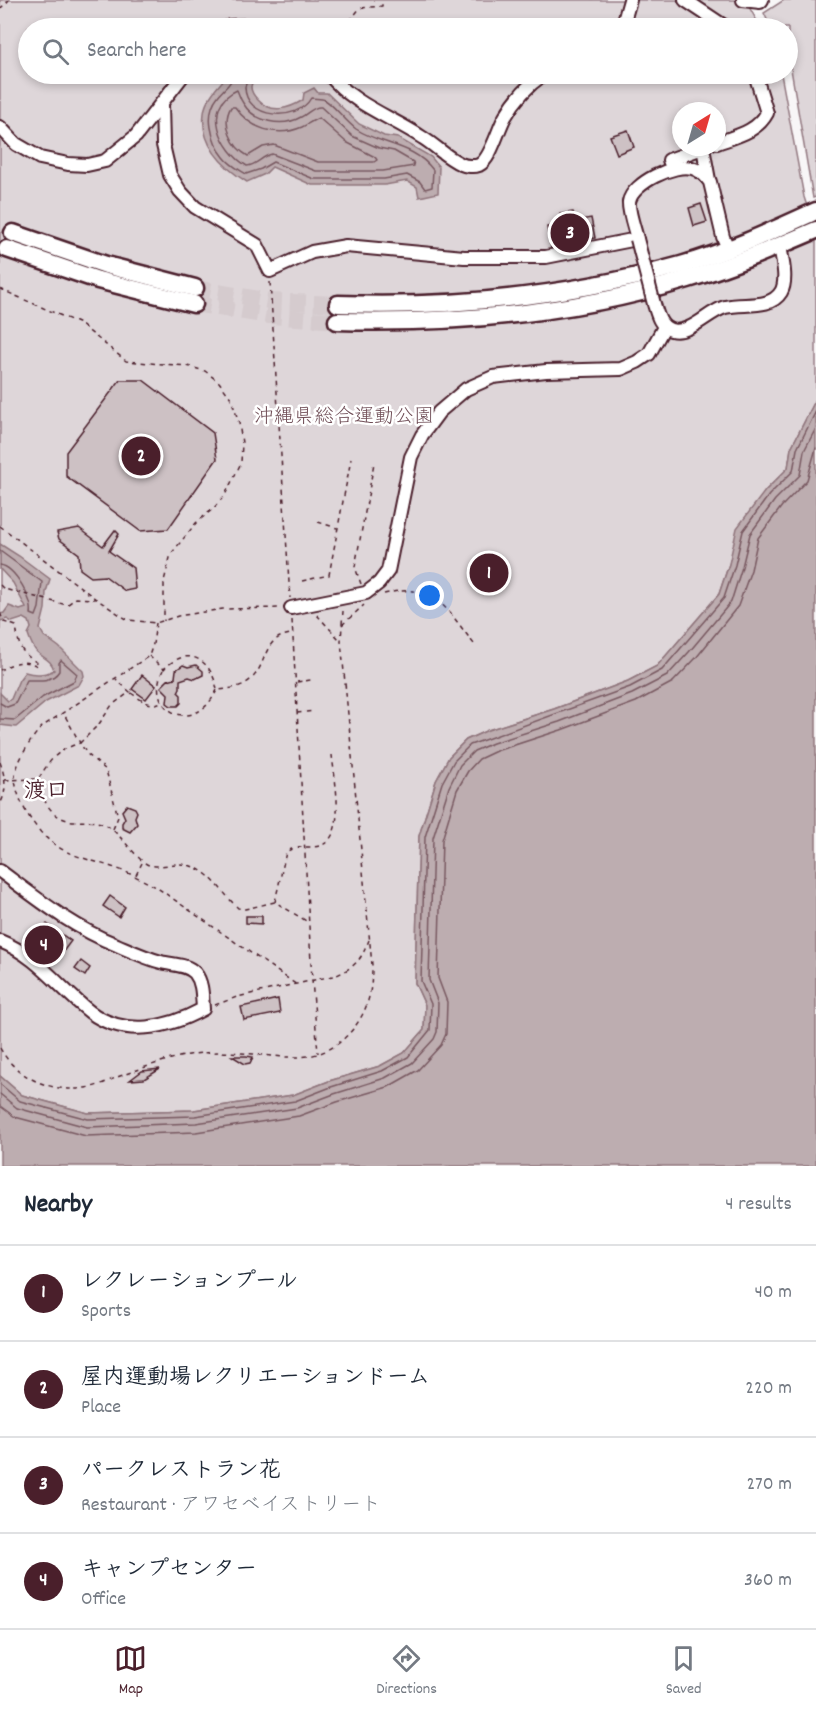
<!DOCTYPE html>
<meta charset="utf-8">
<style>
body{margin:0;font-family:Dekko,"Klee One",sans-serif;background:#f2f2f3;color:#1f2937}
.compass{position:absolute;left:672px;top:102px;width:54px;height:54px;border-radius:50%;background:#fff;box-shadow:0 3px 9px #0003;rotate:37deg}
.you{position:absolute;left:430px;top:596px;width:21px;height:21px;margin:-15px;border:4px solid #fff;border-radius:50%;background:#1a73e8;box-shadow:0 0 0 9px #1a73e833}
.badge{display:grid;place-items:center;width:39px;height:39px;border-radius:50%;background:#4a1f2b;color:#fff;font-size:20px;font-weight:700}
.pin{position:absolute;translate:-50% -50%;border:3px solid #fff;box-shadow:0 2px 6px #0006}
.list{margin:0;padding:0;list-style:none}
h2{display:flex;justify-content:space-between;align-items:center;height:78px;margin:0;padding:0 24px;font-size:26px}
h2 small{font-size:20px;font-weight:400;color:#747a83}
.list li{display:grid;grid-template-columns:39px 1fr auto;gap:18px;align-items:center;box-sizing:border-box;height:96px;padding:0 24px;border-top:2px solid #e0e1e3}
.list b{display:block;font-size:22px;white-space:nowrap}
.list p{margin:0;font-size:20px;white-space:nowrap;color:#747a83}
.list em{font-size:20px;font-style:normal;color:#747a83}
.icon{flex:none;width:33px;height:33px;fill:none;stroke:currentColor;stroke-width:2;stroke-linecap:round;stroke-linejoin:round}
.map{position:relative;flex:none;width:816px;height:1166px;overflow:hidden}
.search{position:absolute;background:#fff;box-shadow:0 3px 9px #0003;left:18px;right:18px;top:18px;height:66px;display:flex;align-items:center;gap:15px;box-sizing:border-box;padding:0 21px;border-radius:33px;color:#747a83;font-size:22px}
.sheet{height:462px;background:#fff}
nav{display:flex;justify-content:space-around;align-items:center;box-sizing:border-box;height:84px;border-top:2px solid #e0e1e3;background:#fff;font-size:16px;color:#747a83}
nav a{display:grid;justify-items:center;gap:3px}
nav .on{color:#4a1f2b}
.map>svg:first-child{display:block}
.green{fill:#ded6d9;stroke:#947a82;stroke-width:1.5;fill-rule:evenodd}
.water{fill:#bdadb0;stroke:#8f747b;stroke-width:1.5}
.lines{fill:none;stroke-linecap:round;stroke-linejoin:round}
.shore{stroke:#785860;stroke-width:1.5}
.building{fill:#cdc1c4;stroke:#4a1f2b;stroke-width:1.5}
.major-tunnel{stroke:#d5cbce;stroke-width:16;stroke-dasharray:16 8;stroke-linecap:butt}
.minor-casing{stroke:#4a1f2b;stroke-width:16}
.major-casing{stroke:#4a1f2b;stroke-width:21}
.path{stroke:#4a1f2b;stroke-width:1.5;stroke-dasharray:4.5 4.5;stroke-linecap:butt}
.minor{stroke:#fff;stroke-width:12}
.major{stroke:#fff;stroke-width:16}
.minor-bridge-casing{stroke:#4a1f2b;stroke-width:16;stroke-linecap:butt}
.minor-bridge{stroke:#fff;stroke-width:12}
.labels{text-anchor:middle;dominant-baseline:central;stroke-width:5;stroke-linejoin:round;paint-order:stroke}
.park-label{font-size:20px;fill:#6f4d56;stroke:#fff}
.quarter-label{font-size:22px;font-weight:bold;fill:#4a1f2b;stroke:#fff}
</style>
<div class="map">
<svg width="816" height="1166" viewBox="0 0 816 1166">
<rect width="100%" height="100%" fill="#f8f6f7"/>
<filter id="ink" filterUnits="userSpaceOnUse"><feTurbulence type="fractalNoise" baseFrequency=".0167" numOctaves="2"/><feDisplacementMap in="SourceGraphic" scale="12" xChannelSelector="R" yChannelSelector="G"/><feConvolveMatrix kernelMatrix="1 2 1 2 8 2 1 2 1" color-interpolation-filters="sRGB"/></filter>
<g filter="url(#ink)">
<g class="green">
<path d="M0 0H745L761 28H28V74H781L804 197 816 234V399L791 448 788 468 765 491 729 564 719 594 657 666 628 681 554 709 488 730 466 740 449 757 436 781 419 836 415 983 425 1005 424 1030 404 1053 380 1066 329 1081 293 1095 194 1110 88 1113 22 1095 0 1076ZM681 111H717V147H681Z"/>
<path d="M784 0H816V197L813 198 791 69 788 63V28H771L764 13Z"/>
</g>
<g class="water">
<path d="M229 74H256C255 77 251 84 251 87 251 92 255 97 258 100 271 114 289 109 303 100L304 93 314 88 318 93H327L359 124 384 136 398 138 431 157 439 167 438 193 419 197 417 187 407 181 385 185H312L272 167 265 174 247 182C223 167 200 145 204 113 205 99 220 84 229 74Z"/>
<path d="M816 399V1166H0V1076L22 1095 88 1113 194 1110 293 1095 329 1081 380 1066 404 1053 424 1030 425 1005 415 983 419 836 436 781 449 757 466 740 488 730 554 709 628 681 657 666 719 594 729 564 737 528 765 491 788 468 791 448Z"/>
<path d="M0 544 19 556 50 579 46 592 45 609 40 629 44 636 59 647 83 671 84 676 79 685 46 702 16 727 0 725V693L8 701 11 699 19 680 25 672C34 675 46 675 54 670 51 659 44 659 37 652 32 647 30 640 28 634L31 628 29 621 24 618 12 622 7 619 0 621V614L4 613 9 606 20 610 26 608 13 583 0 569Z"/>
</g>
<g class="lines">
<g class="shore">
<path d="M233 74C232 84 224 88 218 96 204 113 211 141 224 157 230 165 238 169 246 174L261 169 273 162 314 179H384L407 175 420 182 425 189 432 187 433 170C414 144 380 145 356 129 346 122 333 104 325 100 321 98 315 99 311 98 297 123 245 119 245 87 246 83 249 77 250 74"/>
<path d="M237 90C239 94 240 99 243 103 254 122 282 128 301 117 308 114 313 106 321 107L352 136 379 148 394 151 413 162 414 166 383 171H316L272 154C262 156 257 165 247 166 221 151 201 106 237 90Z"/>
<path d="M231 107H235C250 129 277 138 302 127 308 124 313 120 319 118L346 142 375 157 377 160 374 162H318L274 145 263 147 248 156C232 147 221 124 231 107Z"/>
<path d="M0 551 42 582 39 608 36 616 31 614C34 601 15 567 0 565"/>
<path d="M0 703 7 707 15 704 27 680C39 680 52 682 59 671V663L61 660 77 674 74 681 43 697 15 720 0 719"/>
<path d="M0 1084 20 1101 88 1119 195 1116 295 1101 331 1087 382 1071 408 1057 430 1030 431 1004 421 981 425 837 442 783 454 761 470 745 630 687 662 670 724 598 735 565 743 531 769 495 793 471 797 449 816 411"/>
<path d="M0 1094 17 1108 87 1127 196 1123 297 1108 334 1094 385 1078 412 1063 434 1039 437 1032 438 1003 429 980 433 838 449 787 460 765 474 751 493 743 559 722 632 694 667 676 689 652 731 602 742 567 750 534 775 500 800 475 804 451 816 428"/>
<path d="M0 1106 15 1117 86 1136 196 1132 299 1116 337 1102 388 1087 418 1070 441 1045 446 1034 447 1002 438 978 442 840 457 790 468 771 479 759 496 751 561 730 636 702 673 682 696 658 738 606 751 570 758 538 782 506 807 480 816 448"/>
</g>
</g>
<g class="building">
<path d="M628 130 634 147 617 154 610 136Z"/>
<path d="M701 204 707 222 694 226 689 208Z"/>
<path d="M573 212 575 221 591 218 595 238 551 247 547 227 562 224 560 214Z"/>
<path d="M120 380H143L213 433 217 459 168 529 140 531 66 476V452Z"/>
<path d="M79 528 103 546 115 530 119 534 109 551 133 568 135 589 125 591 105 576 91 577 80 569 79 554 59 539 57 532Z"/>
<path d="M183 665 188 667 196 665 203 671V675L195 679 189 677 180 680V688L178 692 181 695V703L178 706H171L167 703 168 694 161 687 168 680 175 678 176 670Z"/>
<path d="M142 675 156 686 146 699 132 689Z"/>
<path d="M127 805 135 808 137 812 135 817 137 824 130 832 122 828V823L125 818 122 811Z"/>
<path d="M110 896 125 907 119 917 103 906Z"/>
<path d="M246 916H262V924L246 923Z"/>
<path d="M47 924 71 941 56 961 32 944Z"/>
<path d="M81 961 90 968 85 976 75 969Z"/>
<path d="M278 999 280 1013 244 1020 241 1007Z"/>
<path d="M232 1056H246L253 1057 250 1063 245 1064Z"/>
<path d="M160 1069 144 1079 130 1080 142 1071Z"/>
</g>
<g class="lines">
<g class="major-tunnel">
<path d="M195 288 270 301 338 304"/>
<path d="M194 304 270 316 337 321"/>
</g>
<defs>
<g id="minor">
<path d="M685 0 727 28"/>
<path d="M743 0 760 2 762 0"/>
<path d="M225 28 230 26 281 25 290 28"/>
<path d="M622 28 630 0"/>
<path d="M329 74C353 105 392 117 423 138 436 146 447 158 461 164 465 166 474 167 479 165 491 159 498 129 505 117 515 99 528 85 544 74"/>
<path d="M162 104 163 145 170 175 180 191 195 207 257 245 270 271 312 252 346 246 464 257H546L637 239C635 230 628 211 629 202 632 183 675 163 692 168 700 170 705 175 710 182L723 237 728 248"/>
<path d="M0 127 16 144 40 158 68 164 87 165 105 161 136 136 184 74"/>
<path d="M717 143C736 136 757 132 767 113L755 74"/>
<path d="M703 148 709 180"/>
<path d="M672 168 669 160 705 147"/>
<path d="M654 304C657 314 660 327 671 330 690 335 708 312 725 307 743 302 770 310 781 292 788 280 782 259 780 246"/>
<path d="M291 608 366 593 379 583 388 571 411 457 422 435 439 412 466 389 493 377 546 371 621 369 637 362 649 354 664 327"/>
<path d="M0 871C39 900 72 927 117 945 131 951 146 958 161 962 172 965 187 964 195 973 203 983 202 997 203 1009 168 1028 125 1038 90 1012 59 988 38 956 0 941"/>
</g>
<g id="major">
<path d="M13 233 106 265 195 288"/>
<path d="M7 249 98 280 194 304"/>
<path d="M338 304C454 308 569 296 681 265 727 252 772 231 816 211"/>
<path d="M337 321C454 324 575 314 688 279 732 266 774 248 816 230"/>
</g>
</defs>
<use href="#minor" class="minor-casing"/>
<use href="#major" class="major-casing"/>
<g class="path">
<path d="M0 9 9 0"/>
<path d="M344 28 360 8 382 6V0"/>
<path d="M270 282 290 598"/>
<path d="M0 289 80 324 126 361 187 366 205 371 219 382 231 398 239 423 242 443 241 463 225 495 214 508 196 523 171 554 164 581V621"/>
<path d="M318 522 337 528"/>
<path d="M0 526 96 599 128 620 156 623 178 616 223 609 281 608"/>
<path d="M302 581 329 575 351 459"/>
<path d="M361 584 355 567 374 463"/>
<path d="M0 585 4 589 67 605 76 598 95 599"/>
<path d="M384 594C434 581 446 608 474 644"/>
<path d="M0 613 4 622 16 626C19 646 19 652 38 663V666C23 659 13 663 0 670"/>
<path d="M317 615 340 640"/>
<path d="M292 620 312 980 318 1053"/>
<path d="M156 623 153 644 149 656 43 726C32 736 15 764 15 778 16 801 36 832 54 844 70 856 91 860 109 866 126 871 141 879 156 887L297 985"/>
<path d="M342 624 343 611"/>
<path d="M149 656 164 669C188 644 212 660 217 690 227 689 238 688 246 683 270 668 259 637 292 634"/>
<path d="M163 670C143 709 194 738 217 690"/>
<path d="M297 682 311 680"/>
<path d="M131 693C140 699 150 708 161 702"/>
<path d="M297 713 314 711"/>
<path d="M0 762C5 777 8 790 0 804"/>
<path d="M39 778C51 758 58 750 80 743L64 714"/>
<path d="M5 780 38 779C41 798 51 820 74 821 87 822 97 819 109 827 121 835 139 862 149 865 167 869 177 858 198 869 214 877 225 896 238 908L245 909 275 902 308 922"/>
<path d="M113 829 118 817 106 770 87 754 80 743 99 724 112 705 130 692 116 679"/>
<path d="M136 875 142 863"/>
<path d="M275 902 286 852C301 843 309 850 322 845 347 835 334 776 332 755"/>
<path d="M215 1005 237 997 337 975C356 966 361 960 369 940"/>
<path d="M0 1048C16 1078 52 1093 85 1088 97 1087 108 1081 120 1076 143 1068 169 1058 194 1054 213 1051 234 1052 253 1054 293 1058 324 1064 353 1029 369 1009 372 990 372 965L341 641 342 625 364 605"/>
</g>
<use href="#minor" class="minor"/>
<use href="#major" class="major"/>
<defs>
<path id="minor-bridge" d="M637 239 654 304"/>
</defs>
<use href="#minor-bridge" class="minor-bridge-casing"/>
<use href="#minor-bridge" class="minor-bridge"/>
</g>
</g>
<g class="labels">
<g class="park-label">
<text x="344" y="418">沖縄県総合運動公園</text>
</g>
<g class="quarter-label">
<text x="46" y="792">渡口</text>
</g>
</g>
</svg>
<svg class="compass" viewBox="-18 -18 36 36"><path d="M0-13l5 13h-10z" fill="#e53935"/><path d="M0 13l5-13h-10z" fill="#747a83"/></svg>
<div class="you"></div>
<div class="pin badge" style="left:489px;top:573px">1</div>
<div class="pin badge" style="left:141px;top:456px">2</div>
<div class="pin badge" style="left:570px;top:233px">3</div>
<div class="pin badge" style="left:44px;top:945px">4</div>
<div class="search"><svg class="icon" aria-label="search" viewBox="0 0 24 24"><circle cx="10" cy="10" r="6"/><path d="M15 15l6 6"/></svg>Search here</div>
</div>
<section class="sheet">
<h2>Nearby<small>4 results</small></h2>
<ul class="list">
<li><span class="badge">1</span><div><b>レクレーションプール</b><p>Sports</p></div><em>40 m</em></li>
<li><span class="badge">2</span><div><b>屋内運動場レクリエーションドーム</b><p>Place</p></div><em>220 m</em></li>
<li><span class="badge">3</span><div><b>パークレストラン花</b><p>Restaurant · アワセベイストリート</p></div><em>270 m</em></li>
<li><span class="badge">4</span><div><b>キャンプセンター</b><p>Office</p></div><em>360 m</em></li>
</ul>
</section>
<nav>
<a class="on"><svg class="icon" aria-label="map" viewBox="0 0 24 24"><path d="M3 6l6-2 6 2 6-2v14l-6 2-6-2-6 2zM9 4v14M15 6v14"/></svg>Map</a>
<a><svg class="icon" aria-label="directions" viewBox="0 0 24 24"><path d="M12 3l9 9-9 9-9-9zM9 14v-3h6M13 9l2 2-2 2"/></svg>Directions</a>
<a><svg class="icon" aria-label="saved" viewBox="0 0 24 24"><path d="M7 4h10v16l-5-4-5 4z"/></svg>Saved</a>
</nav>
